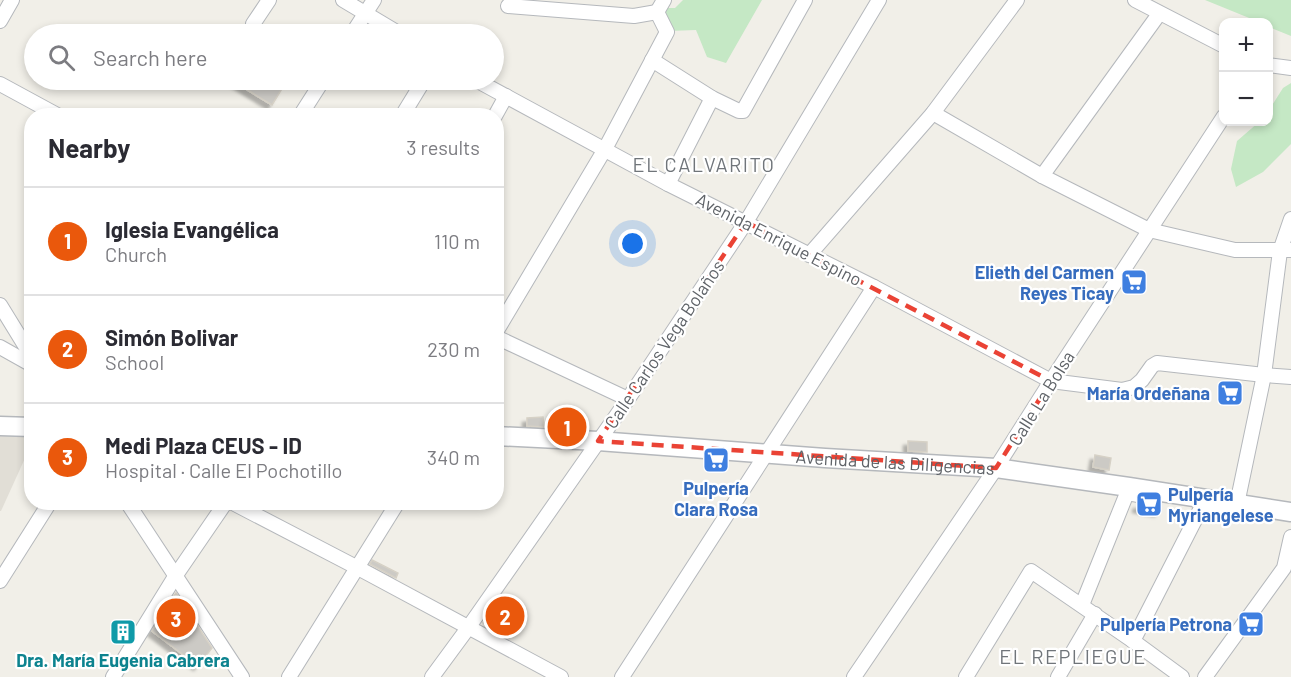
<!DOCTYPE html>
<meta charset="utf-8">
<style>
body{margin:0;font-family:Barlow,sans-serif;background:#f7f7f7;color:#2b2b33}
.controls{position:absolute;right:18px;top:18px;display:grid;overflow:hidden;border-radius:12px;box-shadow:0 3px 9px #0003}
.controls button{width:54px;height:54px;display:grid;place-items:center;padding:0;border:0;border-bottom:2px solid #e1e1e2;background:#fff;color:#2b2b33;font:30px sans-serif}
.you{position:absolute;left:633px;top:244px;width:21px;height:21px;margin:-15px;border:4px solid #fff;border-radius:50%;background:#1a73e8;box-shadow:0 0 0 9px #1a73e833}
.badge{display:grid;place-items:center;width:39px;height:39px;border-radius:50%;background:#ea580c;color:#fff;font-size:20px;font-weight:700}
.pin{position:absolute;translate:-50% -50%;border:3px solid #fff;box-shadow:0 2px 6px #0006}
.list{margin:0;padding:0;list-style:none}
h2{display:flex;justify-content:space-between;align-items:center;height:78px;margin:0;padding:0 24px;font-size:26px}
h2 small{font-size:20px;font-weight:400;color:#7c7c81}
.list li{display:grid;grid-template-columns:39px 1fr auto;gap:18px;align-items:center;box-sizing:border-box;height:108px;padding:0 24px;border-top:2px solid #e1e1e2}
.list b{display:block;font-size:22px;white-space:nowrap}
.list p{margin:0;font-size:20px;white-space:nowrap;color:#7c7c81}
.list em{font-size:20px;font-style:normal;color:#7c7c81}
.icon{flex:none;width:33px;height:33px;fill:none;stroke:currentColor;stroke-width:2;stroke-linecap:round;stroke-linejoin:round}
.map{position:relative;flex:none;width:1291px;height:677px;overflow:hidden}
.search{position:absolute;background:#fff;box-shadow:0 3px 9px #0003;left:24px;top:24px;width:480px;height:66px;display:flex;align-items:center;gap:15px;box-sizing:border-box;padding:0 21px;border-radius:33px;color:#7c7c81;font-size:22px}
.panel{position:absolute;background:#fff;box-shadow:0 3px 9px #0003;left:24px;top:108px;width:480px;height:402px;border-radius:24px}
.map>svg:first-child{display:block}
.education{fill:#e1ded6}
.green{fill:#c5e8c5}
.building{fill:#cccac5;stroke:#d6d1c6;stroke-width:1.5;filter:url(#shadow)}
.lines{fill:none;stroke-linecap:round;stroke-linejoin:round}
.minor-casing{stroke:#b5b8bc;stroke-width:16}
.tertiary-casing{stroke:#b5b8bc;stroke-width:21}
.minor{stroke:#fff;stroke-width:14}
.tertiary{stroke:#fff;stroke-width:18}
.marked{fill:none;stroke:#ea4335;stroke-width:4.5;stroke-dasharray:12 8;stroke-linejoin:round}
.labels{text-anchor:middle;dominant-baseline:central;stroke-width:4.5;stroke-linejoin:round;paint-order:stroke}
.street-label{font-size:18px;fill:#5f6368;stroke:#fff}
.shop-label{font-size:18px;font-weight:bold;fill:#366cbe;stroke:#fff;text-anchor:end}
.culture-label{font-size:18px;font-weight:bold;fill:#0d838f;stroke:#fff}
.neighbourhood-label{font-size:20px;letter-spacing:1.5px;fill:#70757a;stroke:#fff}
</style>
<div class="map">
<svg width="1291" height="677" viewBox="0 0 1291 677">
<defs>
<filter id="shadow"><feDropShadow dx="-4.5" dy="4.5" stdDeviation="1.5" flood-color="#0004"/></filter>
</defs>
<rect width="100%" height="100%" fill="#f1efe8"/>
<g class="education">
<path d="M0 430 31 431V445L1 511H0Z"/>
<path d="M506 594 527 609 509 638 482 623 499 599 503 600Z"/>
</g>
<g class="green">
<path d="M683 0H762L726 63 707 57 696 30 669 31 662 8H675Z"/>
<path d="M1205 0H1291V36L1269 27 1268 22H1259Z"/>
<path d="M1291 83V144L1263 172 1236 187 1231 169 1237 141 1259 122H1268L1269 110 1283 88Z"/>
</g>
<g class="building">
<path d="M231 80H270L283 87 272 105Z"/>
<path d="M543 417 544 427 527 426V418Z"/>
<path d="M908 441 927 442V452L908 451Z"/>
<path d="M1095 455 1111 458 1109 470 1093 467Z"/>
<path d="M1149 501 1160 503 1159 512 1137 508 1138 504 1144 505Z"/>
<path d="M372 560 398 573 396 578 370 564Z"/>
<path d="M176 593 212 648 198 666 152 631Z"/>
</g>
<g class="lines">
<defs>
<g id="minor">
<path d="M343 0 400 34"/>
<path d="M1135 0 1224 46"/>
<path d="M508 6 634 16 657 12"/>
<path d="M0 21 12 0"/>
<path d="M253 24 269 0"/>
<path d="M352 34 374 0"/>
<path d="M652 60 712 98 739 111H743L805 0"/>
<path d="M1268 65 1291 68"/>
<path d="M476 80 668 184 874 287 1051 381 1122 390 1134 387 1142 380 1152 366 1157 363 1264 375 1291 377"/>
<path d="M0 84 59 116"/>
<path d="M933 113 1042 176 1149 230 1235 250H1291"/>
<path d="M300 116 323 80"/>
<path d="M402 116 424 80"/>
<path d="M495 116 506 96"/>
<path d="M1042 176 1159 14"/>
<path d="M668 184 712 98"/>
<path d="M809 255 933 113 1017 0"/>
<path d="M0 305 32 357"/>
<path d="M496 332 605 149 667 32 657 12 664 0"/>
<path d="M496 337 628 399"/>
<path d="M0 347 32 365"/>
<path d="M127 502 242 677"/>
<path d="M231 502 358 568 561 677"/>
<path d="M1237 504 1264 375 1280 251 1291 219"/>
<path d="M1201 508 1243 513"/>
<path d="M0 581 50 502"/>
<path d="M1082 605 1127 493 1142 496"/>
<path d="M1133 641 1201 508 1203 499"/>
<path d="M113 677 176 575 226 502"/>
<path d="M289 677 398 502"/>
<path d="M432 677 468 628 628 399 746 222 879 0"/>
<path d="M622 677 874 287"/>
<path d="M854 677 996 468 1051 381 1224 116"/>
<path d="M966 677 1031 571 1133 641 1182 677"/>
<path d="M1058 677 1095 614"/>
<path d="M1205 677 1284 568 1291 537"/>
</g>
<g id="tertiary">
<path d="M0 426 32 427"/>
<path id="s1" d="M496 436 598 441 825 458 996 468 1129 487 1291 512"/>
</g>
</defs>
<use href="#minor" class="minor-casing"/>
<use href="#tertiary" class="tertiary-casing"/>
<use href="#minor" class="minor"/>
<use href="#tertiary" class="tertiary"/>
</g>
<path class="marked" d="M746 222 1051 381 996 468 598 441Z"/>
<defs>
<symbol id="supermarket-square" viewBox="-11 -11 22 22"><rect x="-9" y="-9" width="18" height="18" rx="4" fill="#3f7fe0" stroke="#fff"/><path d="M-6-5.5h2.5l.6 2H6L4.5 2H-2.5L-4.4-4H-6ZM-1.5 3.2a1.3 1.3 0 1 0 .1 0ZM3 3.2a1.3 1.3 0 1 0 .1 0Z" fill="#fff"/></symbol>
<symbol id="building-square" viewBox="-11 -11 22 22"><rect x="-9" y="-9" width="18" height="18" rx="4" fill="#0f9aa8" stroke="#fff"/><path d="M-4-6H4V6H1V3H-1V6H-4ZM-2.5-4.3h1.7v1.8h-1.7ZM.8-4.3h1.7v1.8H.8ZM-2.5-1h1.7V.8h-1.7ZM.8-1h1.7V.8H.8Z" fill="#fff"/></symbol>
</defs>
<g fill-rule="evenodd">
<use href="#supermarket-square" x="1119" y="267" width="30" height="30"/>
<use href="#supermarket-square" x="1215" y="378" width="30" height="30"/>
<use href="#supermarket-square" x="701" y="445" width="30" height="30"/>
<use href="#supermarket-square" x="1134" y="489" width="30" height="30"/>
<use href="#supermarket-square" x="1236" y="609" width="30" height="30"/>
<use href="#building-square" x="108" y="617" width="30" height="30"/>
</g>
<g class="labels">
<g class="street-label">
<text transform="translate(779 239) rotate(27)">Avenida Enrique Espino</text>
<text transform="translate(664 344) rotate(-56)">Calle Carlos Vega Bolaños</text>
<text transform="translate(1041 398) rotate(-58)">Calle La Bolsa</text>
<text stroke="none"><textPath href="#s1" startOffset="400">Avenida de las Diligencias</textPath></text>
</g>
<g class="shop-label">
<text x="1114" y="272">Elieth del Carmen<tspan x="1114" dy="21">Reyes Ticay</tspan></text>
<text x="1210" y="393">María Ordeñana</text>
<text x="716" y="488" text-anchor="middle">Pulpería<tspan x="716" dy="21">Clara Rosa</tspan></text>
<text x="1168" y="494" text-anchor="start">Pulpería<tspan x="1168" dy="21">Myriangelese</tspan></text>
<text x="1232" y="624">Pulpería Petrona</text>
</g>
<g class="culture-label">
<text x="123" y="660">Dra. María Eugenia Cabrera</text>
</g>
<g class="neighbourhood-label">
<text x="704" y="164">EL CALVARITO</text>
<text x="1073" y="656">EL REPLIEGUE</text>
</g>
</g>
</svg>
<div class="controls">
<button>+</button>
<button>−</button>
</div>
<div class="you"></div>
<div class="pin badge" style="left:567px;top:427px">1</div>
<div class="pin badge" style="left:505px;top:616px">2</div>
<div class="pin badge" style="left:176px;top:618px">3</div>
<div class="search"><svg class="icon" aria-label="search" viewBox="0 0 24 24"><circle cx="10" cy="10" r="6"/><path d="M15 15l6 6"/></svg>Search here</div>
<section class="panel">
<h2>Nearby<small>3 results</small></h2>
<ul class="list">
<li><span class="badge">1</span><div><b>Iglesia Evangélica</b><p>Church</p></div><em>110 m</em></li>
<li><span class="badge">2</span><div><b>Simón Bolivar</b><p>School</p></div><em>230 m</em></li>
<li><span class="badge">3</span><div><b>Medi Plaza CEUS - ID</b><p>Hospital · Calle El Pochotillo</p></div><em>340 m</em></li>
</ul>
</section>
</div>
